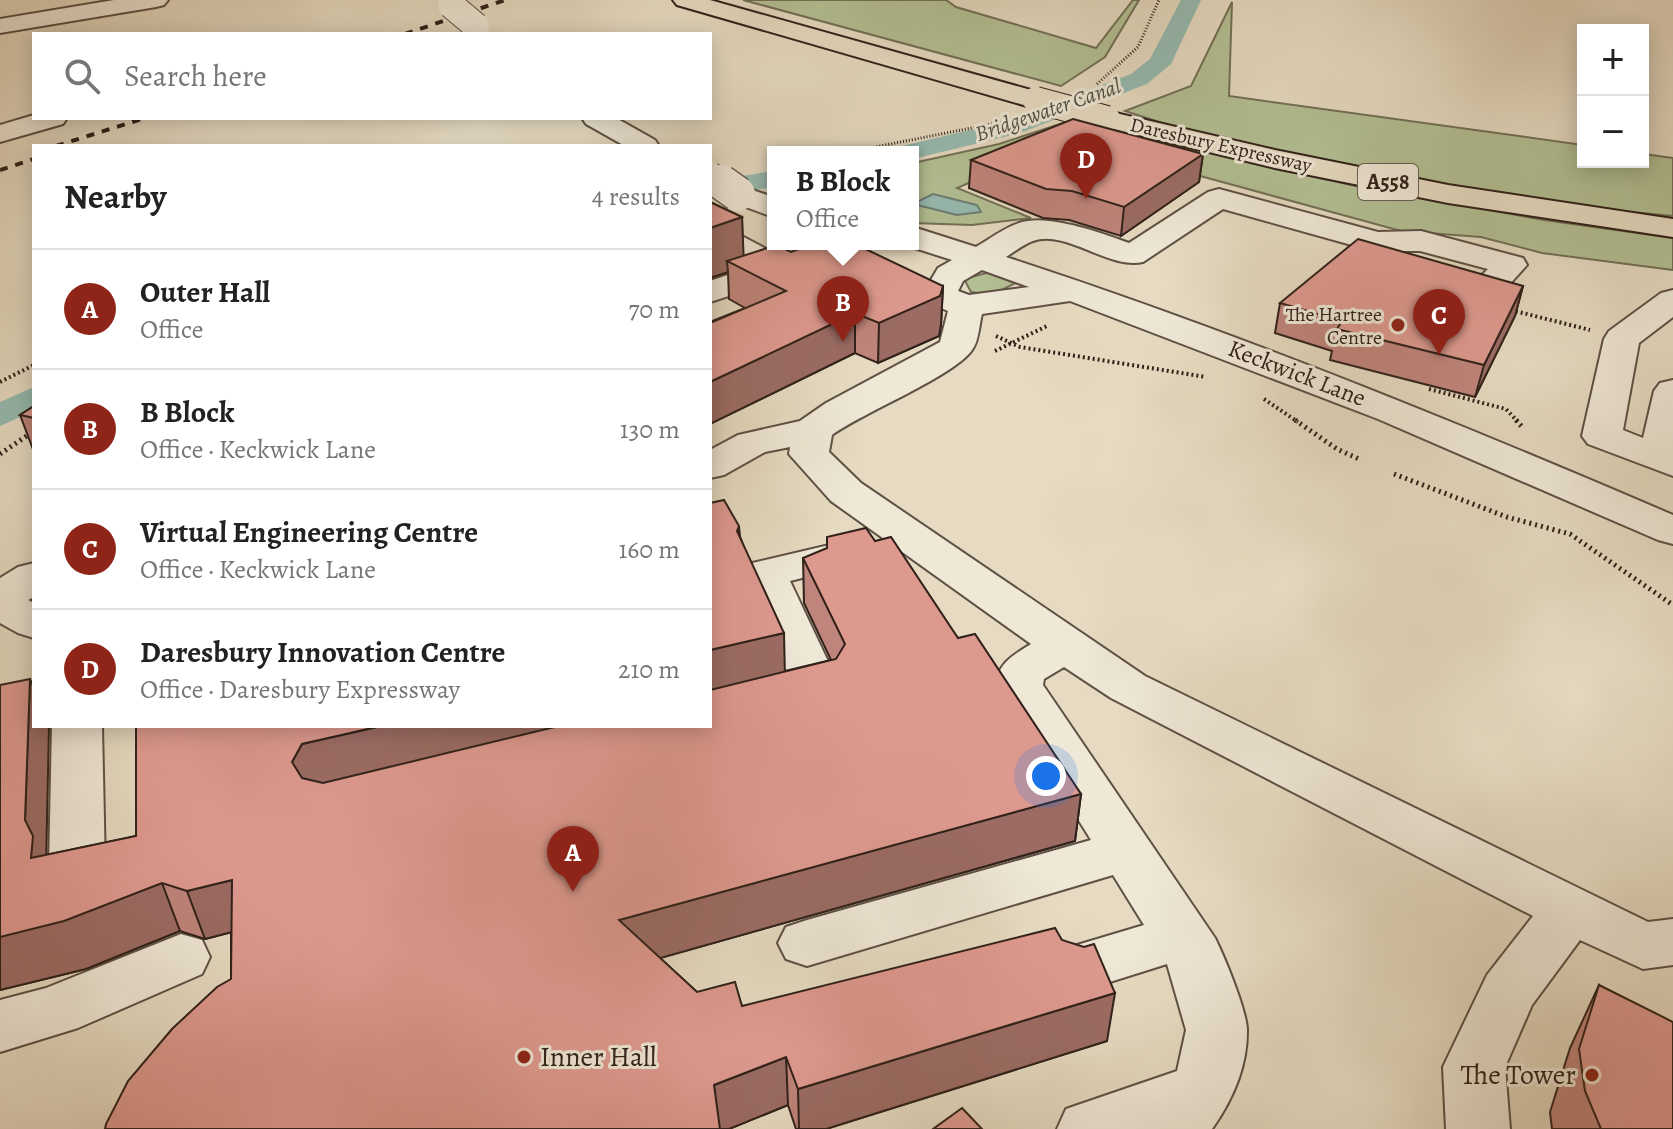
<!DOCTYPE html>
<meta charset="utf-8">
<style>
body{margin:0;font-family:Alegreya,serif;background:#f2f2f2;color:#222}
.controls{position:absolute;right:24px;top:24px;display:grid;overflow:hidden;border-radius:0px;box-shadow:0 4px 20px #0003}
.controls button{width:72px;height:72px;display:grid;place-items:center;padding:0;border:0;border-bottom:2px solid #e0e0e0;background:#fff;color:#222;font:40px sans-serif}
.you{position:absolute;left:1046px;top:776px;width:28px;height:28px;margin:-20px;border:6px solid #fff;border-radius:50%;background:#1a73e8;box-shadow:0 0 0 12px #1a73e833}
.badge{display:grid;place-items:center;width:52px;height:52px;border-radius:50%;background:#8f2418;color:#fff;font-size:26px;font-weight:700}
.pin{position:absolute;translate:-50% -66px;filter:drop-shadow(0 2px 4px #0008)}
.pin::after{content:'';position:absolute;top:42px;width:28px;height:24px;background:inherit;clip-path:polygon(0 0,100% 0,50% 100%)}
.popup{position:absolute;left:767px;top:146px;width:152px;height:104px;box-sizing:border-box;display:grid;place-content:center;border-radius:0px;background:#fff;filter:drop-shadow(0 2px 6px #0005);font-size:26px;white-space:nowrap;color:#767676}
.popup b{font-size:30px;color:#222}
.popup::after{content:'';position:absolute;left:50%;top:100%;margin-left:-16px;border:16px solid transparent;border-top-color:#fff}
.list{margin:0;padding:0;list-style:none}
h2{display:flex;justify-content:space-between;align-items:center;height:104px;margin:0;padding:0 32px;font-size:34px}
h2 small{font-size:26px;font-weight:400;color:#767676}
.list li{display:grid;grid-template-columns:52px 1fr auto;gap:24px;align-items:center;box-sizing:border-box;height:120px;padding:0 32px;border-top:2px solid #e0e0e0}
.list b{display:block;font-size:30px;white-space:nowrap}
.list p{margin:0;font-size:26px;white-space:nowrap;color:#767676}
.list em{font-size:26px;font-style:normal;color:#767676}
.icon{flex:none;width:44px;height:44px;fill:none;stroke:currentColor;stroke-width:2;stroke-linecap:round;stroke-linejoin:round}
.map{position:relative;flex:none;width:1673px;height:1129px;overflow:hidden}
.search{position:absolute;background:#fff;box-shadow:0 4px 20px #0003;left:32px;top:32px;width:680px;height:88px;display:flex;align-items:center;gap:20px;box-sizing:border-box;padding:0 28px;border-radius:0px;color:#767676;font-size:30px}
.panel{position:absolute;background:#fff;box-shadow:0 4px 20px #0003;left:32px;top:144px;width:680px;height:584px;border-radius:0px}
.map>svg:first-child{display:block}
.green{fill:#b3c094;stroke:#727057;stroke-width:2}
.water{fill:#96bbb1;stroke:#6d7d75;stroke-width:2}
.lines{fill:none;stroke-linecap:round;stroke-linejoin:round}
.canal{fill:#96bbb1;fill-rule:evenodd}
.minor-casing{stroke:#5e5044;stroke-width:4}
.major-casing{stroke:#30211a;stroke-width:4}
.path-far2{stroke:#30211a;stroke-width:3;stroke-dasharray:1 2;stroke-linecap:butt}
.path-far1{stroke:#30211a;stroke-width:4;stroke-dasharray:2 3;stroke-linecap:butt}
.path{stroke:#30211a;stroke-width:5;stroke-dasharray:2 4;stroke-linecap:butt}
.minor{fill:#efe8d7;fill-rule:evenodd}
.major{fill:#e6dbc2;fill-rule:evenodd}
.rail{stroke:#30211a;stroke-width:4;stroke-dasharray:8 8;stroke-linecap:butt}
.minor-bridge-far1-casing{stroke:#5e5044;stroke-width:28;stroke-linecap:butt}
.minor-bridge-casing{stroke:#5e5044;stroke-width:37;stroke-linecap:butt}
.major-bridge-casing{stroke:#30211a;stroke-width:28;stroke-linecap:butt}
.minor-bridge-far1{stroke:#efe8d7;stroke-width:26}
.minor-bridge{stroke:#efe8d7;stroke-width:34}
.major-bridge{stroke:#e6dbc2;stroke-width:26}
.wall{fill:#bf847b;stroke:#30211a;stroke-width:2}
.shaded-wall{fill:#9b6b64;stroke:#30211a;stroke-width:2}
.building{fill:#de998f;stroke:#30211a;stroke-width:2}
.poi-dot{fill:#8f2418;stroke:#efe8d7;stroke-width:3}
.labels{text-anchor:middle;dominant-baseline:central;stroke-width:6;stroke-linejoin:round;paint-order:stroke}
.far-street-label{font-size:20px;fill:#30211a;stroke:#efe8d7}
.far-poi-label{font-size:20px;fill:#30211a;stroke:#efe8d7;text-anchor:end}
.far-water-label{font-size:22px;font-style:italic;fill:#4f4f47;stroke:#efe8d7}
.shield{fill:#efe8d7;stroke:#695d53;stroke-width:2}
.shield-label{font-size:22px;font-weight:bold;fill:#30211a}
.street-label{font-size:24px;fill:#30211a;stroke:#efe8d7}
.near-poi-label{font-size:28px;fill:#30211a;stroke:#efe8d7;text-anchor:start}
</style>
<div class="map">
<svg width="1673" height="1129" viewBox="0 0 1673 1129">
<rect width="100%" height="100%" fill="#e6dbc2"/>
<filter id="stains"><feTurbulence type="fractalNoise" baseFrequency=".0025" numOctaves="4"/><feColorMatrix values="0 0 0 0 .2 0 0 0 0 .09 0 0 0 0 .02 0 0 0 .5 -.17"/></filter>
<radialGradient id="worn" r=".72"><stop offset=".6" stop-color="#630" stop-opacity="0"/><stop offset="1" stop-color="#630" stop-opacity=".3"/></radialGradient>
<g class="green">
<path d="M743 0H946L956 7 1096 48 1133 0H1139L1105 57 1061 86Z"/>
<path d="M1232 2 1229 96 1583 145V162H1643V154L1673 158V216L1448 194 1275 159 1125 111 1191 86Z"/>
<path d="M1069 121 1360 187 1544 220 1673 238V270L1542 253 1481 237 1401 231 1069 140 957 188 1031 218 972 225 913 223V163L999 144Z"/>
<path d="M990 272 1018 282 991 295 971 292 964 279Z"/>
</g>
<path class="water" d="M933 194 977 205 981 212 957 215 913 204Z"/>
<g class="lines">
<g class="canal">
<path d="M1181 0H1201L1171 64 1147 84 1020 133 913 159V152H898L902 146 1003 122 1131 74 1150 59Z"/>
<path d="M773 171V187L710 197V181Z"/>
<path d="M34 387V411L0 426V402Z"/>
</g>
<defs>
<g id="minor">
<path d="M114 0H168L164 5 156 7 0 33V19Z"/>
<path d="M34 115V118H67L63 124 0 142V125Z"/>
<path d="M582 118H616L655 140 659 146H625L586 124Z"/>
<path d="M738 185 773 197V217L727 200 723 194 727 188Z"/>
<path d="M1219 189 1378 232 1421 231 1523 258 1527 265 1499 296 1487 299 1383 272 1366 249 1223 209 1143 262C1109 270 1066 229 1033 241 1024 244 1014 252 1006 257 1233 331 1454 421 1673 515V544L1658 540 1378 419 1070 301 982 314C979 325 979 341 972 350 954 376 864 412 832 435L829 452 861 483 1145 676 1648 922 1673 919V965L1643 969 1580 940 1532 1005 1505 1067 1510 1129H1446L1443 1067 1487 975 1533 916 1111 698 1064 667 1044 679 1043 685 1215 938C1224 956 1248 1013 1247 1032 1247 1067 1232 1101 1212 1129H1057L1066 1109 1177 1071 1186 1030 1167 964 1078 992 1057 985 1049 968 1057 951 1144 925 1113 875 807 966 786 959 778 943 786 927 807 920 1091 840 995 686C999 662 1012 656 1031 644L831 501 789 454 790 447 765 452 724 475 710 478V450L738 435 800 421 826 403 940 342 948 311 927 302 922 295 938 268 952 260 902 244H913V227L976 247C990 239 1004 228 1019 223 1047 213 1101 233 1129 243L1208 192ZM1401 251H1420L1488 269 1480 277 1407 258ZM982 270 1029 287 969 295 958 291 963 281Z"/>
<path d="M710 223 721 225 791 262 796 269 791 276 710 302V281L751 267 710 245Z"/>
<path d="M1673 290V317L1639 343 1623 430 1643 438 1654 391 1660 383 1673 380V476L1588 444 1582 436 1604 339 1609 331 1661 293Z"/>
<path d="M859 538 874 542 881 551 874 560 790 581 842 691 835 702 710 734 692 729 691 726H710V700L789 681 742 574 748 564Z"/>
<path d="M34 563V597L28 600 34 603V638L18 633 0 623V578L18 567Z"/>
<path d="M52 726H102L105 868 97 883 77 889 57 883 49 868Z"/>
<path d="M181 934 202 940 210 957 202 974 78 1028 0 1052V1000L46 988Z"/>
</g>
<g id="major">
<path d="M673 0H710L1045 94 1049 100 1045 106H1027L677 5Z"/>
<path d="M1107 111 1275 150 1448 185 1673 219V237L1448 203 1275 168 1097 125 1093 119 1097 113Z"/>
</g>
</defs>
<use href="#minor" class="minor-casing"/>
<use href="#major" class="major-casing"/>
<g class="path-far2">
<path d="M1097 84 1138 47 1159 0"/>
<path d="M850 152 1007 121"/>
</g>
<g class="path-far1">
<path d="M1511 310 1590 330"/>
<path d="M996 336 1020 347 1206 377"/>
<path d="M995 351 1047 326"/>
<path d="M0 382 34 365"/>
<path d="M1429 389 1506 409 1518 422"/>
<path d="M1264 399 1298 422"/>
</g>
<g class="path">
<path d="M1295 420 1337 449 1359 459"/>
<path d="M1516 420 1524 429"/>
<path d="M0 454 34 431"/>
<path d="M1394 474 1507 517 1570 534 1673 605"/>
</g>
<use href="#minor" class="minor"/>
<use href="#major" class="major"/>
<g class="rail">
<path d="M405 34 505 0"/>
<path d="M56 146 145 118"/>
<path d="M0 170 34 159"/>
</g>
<defs>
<g id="minor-bridge-far1">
<path d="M451 5 476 26"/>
<path d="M710 175 724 184"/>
</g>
<path id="minor-bridge" d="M721 182 738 194"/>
<path id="major-bridge" d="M1036 100 1107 119"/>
</defs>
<use href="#minor-bridge-far1" class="minor-bridge-far1-casing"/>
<use href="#minor-bridge" class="minor-bridge-casing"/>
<use href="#major-bridge" class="major-bridge-casing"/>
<use href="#minor-bridge-far1" class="minor-bridge-far1"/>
<use href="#minor-bridge" class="minor-bridge"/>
<use href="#major-bridge" class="major-bridge"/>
</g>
<g class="wall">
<path d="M1203 154 1199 182 1121 236 1069 220 1043 218 969 188 971 160Z"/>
<path d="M710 202 742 217 743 256 791 252 943 286 941 325 939 336 878 363 855 353 710 424V322L745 308 729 299 728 272 710 278Z"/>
<path d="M1523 286 1515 316 1475 397 1330 360 1332 351 1275 333 1280 303Z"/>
<path d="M34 406V452L20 415Z"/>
<path d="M739 526 740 536 785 671 831 660 804 603 803 558 875 541 958 638 1081 794 1075 841 660 958 697 992 742 1006 1107 1041 826 1129H796L788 1105 729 1129H105L231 979V932L205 939 180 931 86 969 0 990V685L46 855 136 836 710 726Z"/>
<path d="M1599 985 1673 1129H1552L1550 1112 1570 1048Z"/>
</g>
<g class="shaded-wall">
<path d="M1203 154 1199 182 1121 236 1124 207Z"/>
<path d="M742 217 744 266 727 261 728 272 710 278V228Z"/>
<path d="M943 286 941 325 939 336 878 363 879 323Z"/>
<path d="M1523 286 1515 316 1475 397 1484 365Z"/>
<path d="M855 313V353L710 424V382Z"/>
<path d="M784 633 785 679 710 697V650Z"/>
<path d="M30 679 34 688V726H49L46 866 31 858 25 820Z"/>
<path d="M381 726H588L305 809 292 762 302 744Z"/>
<path d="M1081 794 1075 841 625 968 619 920Z"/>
<path d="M232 880 248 928 205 939 187 891Z"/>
<path d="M162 883 180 931 86 969 0 990V937Z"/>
<path d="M1115 993 1107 1041 826 1129H799L798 1089Z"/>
<path d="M786 1057 788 1105 729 1129H718L714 1085Z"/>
</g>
<g class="building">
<path d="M1073 119 1203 154 1124 207 1072 191 1046 189 971 160Z"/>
<path d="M710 202 742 217 710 228Z"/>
<path d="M1358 239 1523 286 1484 365 1337 329 1342 321 1280 303Z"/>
<path d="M812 244H855L943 286 940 296 879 323 855 313 710 382V323L786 291 727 261 777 245 791 252Z"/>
<path d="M34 406V418L20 415Z"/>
<path d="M724 500 739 526 737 531 784 633 710 650V503Z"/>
<path d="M866 528 875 541 891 537 958 638 975 634 1081 794 619 920 697 992 735 982 742 1006 1055 928 1062 940 1084 947 1094 944 1115 993 798 1089 786 1057 714 1085 720 1129H105L106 1124 128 1081 172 1029 217 987 231 979 232 880 187 891 162 883 64 921 0 937V685L30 679 25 820 33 836 31 858 136 836V726H381L302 744 292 762 302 778 323 783 559 726H710V690L836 659 845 644 803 558 827 548V537Z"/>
<path d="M1599 985 1673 1022V1129H1601L1585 1091 1579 1049Z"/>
<path d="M962 1108 982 1129H933Z"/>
</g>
<g class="poi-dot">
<circle cx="1398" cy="325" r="8"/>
<circle cx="524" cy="1057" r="8"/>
<circle cx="1592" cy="1075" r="8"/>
</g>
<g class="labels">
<g class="far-street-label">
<text transform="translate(1221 145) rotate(13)">Daresbury Expressway</text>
</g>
<g class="far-poi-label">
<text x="1382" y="314">The Hartree<tspan x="1382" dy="23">Centre</tspan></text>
</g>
<g class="far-water-label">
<text transform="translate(1048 110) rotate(-19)">Bridgewater Canal</text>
</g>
<rect class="shield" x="1358" y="164" width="60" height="36" rx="6"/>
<g class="shield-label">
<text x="1388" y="182">A558</text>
</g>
<g class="street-label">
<text transform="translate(1297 373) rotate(21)">Keckwick Lane</text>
</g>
<g class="near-poi-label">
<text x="540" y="1057">Inner Hall</text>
<text x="1576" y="1075" text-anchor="end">The Tower</text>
</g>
</g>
<rect width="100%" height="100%" filter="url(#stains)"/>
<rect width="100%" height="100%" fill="url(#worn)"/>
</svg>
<div class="controls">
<button>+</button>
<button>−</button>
</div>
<div class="you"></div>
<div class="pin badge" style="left:573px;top:892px">A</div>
<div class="pin badge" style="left:843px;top:342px">B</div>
<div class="popup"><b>B Block</b>Office</div>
<div class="pin badge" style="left:1439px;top:355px">C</div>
<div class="pin badge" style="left:1086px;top:199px">D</div>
<div class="search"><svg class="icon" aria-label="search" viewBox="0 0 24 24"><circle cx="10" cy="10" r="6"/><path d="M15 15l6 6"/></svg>Search here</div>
<section class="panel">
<h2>Nearby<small>4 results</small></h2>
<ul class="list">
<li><span class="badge">A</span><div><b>Outer Hall</b><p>Office</p></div><em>70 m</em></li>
<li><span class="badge">B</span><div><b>B Block</b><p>Office · Keckwick Lane</p></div><em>130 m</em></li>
<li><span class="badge">C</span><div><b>Virtual Engineering Centre</b><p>Office · Keckwick Lane</p></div><em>160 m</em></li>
<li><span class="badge">D</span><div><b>Daresbury Innovation Centre</b><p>Office · Daresbury Expressway</p></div><em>210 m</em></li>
</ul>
</section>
</div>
